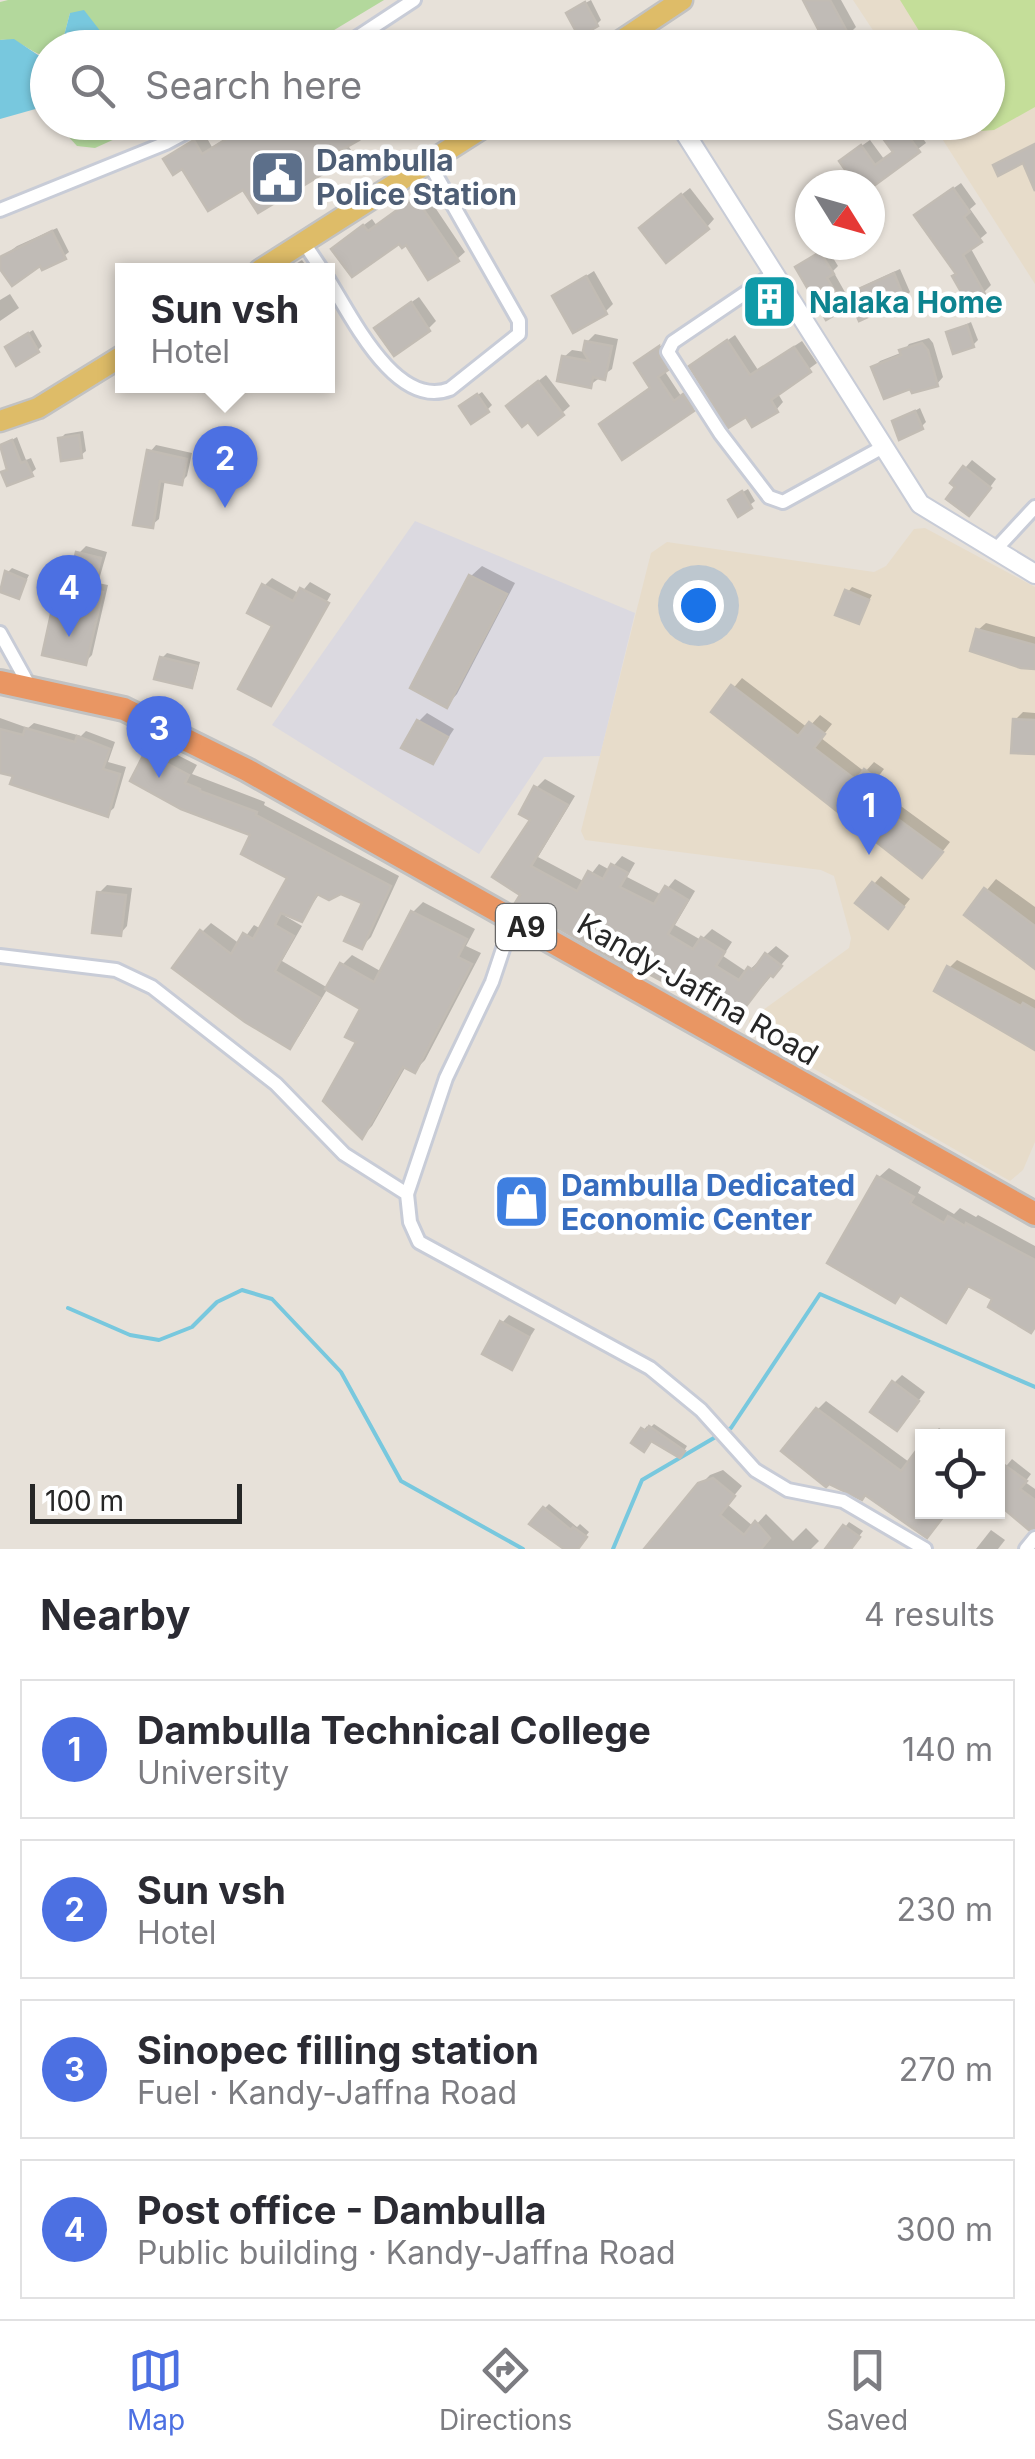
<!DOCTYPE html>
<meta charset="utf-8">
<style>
body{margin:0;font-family:Inter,sans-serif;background:#f2f2f3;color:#2b2b33}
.controls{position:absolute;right:30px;bottom:30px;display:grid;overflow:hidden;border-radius:0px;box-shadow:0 2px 8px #0004}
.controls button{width:90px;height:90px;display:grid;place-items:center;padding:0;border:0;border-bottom:2px solid #e1e1e2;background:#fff;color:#2b2b33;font:50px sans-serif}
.compass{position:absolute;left:795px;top:170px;width:90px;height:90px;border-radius:50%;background:#fff;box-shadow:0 2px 8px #0004;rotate:127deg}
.scale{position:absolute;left:30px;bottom:25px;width:212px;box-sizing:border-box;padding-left:10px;border:5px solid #262626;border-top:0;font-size:28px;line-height:35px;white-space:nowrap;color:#262626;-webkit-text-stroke:8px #fff;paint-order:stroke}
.you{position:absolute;left:698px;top:605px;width:35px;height:35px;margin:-25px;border:8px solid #fff;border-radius:50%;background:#1a73e8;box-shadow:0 0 0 15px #1a73e833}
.badge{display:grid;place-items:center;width:65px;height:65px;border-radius:50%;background:#4c70e2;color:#fff;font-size:32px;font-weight:700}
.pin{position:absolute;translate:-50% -82px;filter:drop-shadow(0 2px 5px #0008)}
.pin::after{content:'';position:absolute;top:52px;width:35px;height:30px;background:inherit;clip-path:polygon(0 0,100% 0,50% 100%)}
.popup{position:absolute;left:115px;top:263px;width:220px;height:130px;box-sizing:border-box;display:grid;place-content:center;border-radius:0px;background:#fff;filter:drop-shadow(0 2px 8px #0005);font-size:32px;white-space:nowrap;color:#7c7c81}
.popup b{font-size:38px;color:#2b2b33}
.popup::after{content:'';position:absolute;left:50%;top:100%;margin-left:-20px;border:20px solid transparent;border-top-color:#fff}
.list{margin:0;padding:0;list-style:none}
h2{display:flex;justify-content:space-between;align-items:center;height:130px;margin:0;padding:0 40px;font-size:42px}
h2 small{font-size:32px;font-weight:400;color:#7c7c81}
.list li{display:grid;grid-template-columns:65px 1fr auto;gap:30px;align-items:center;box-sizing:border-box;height:140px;margin:0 20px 20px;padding:0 20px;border:2px solid #e1e1e2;border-radius:0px}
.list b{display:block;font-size:38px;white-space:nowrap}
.list p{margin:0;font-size:32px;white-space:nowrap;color:#7c7c81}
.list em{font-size:32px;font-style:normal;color:#7c7c81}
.icon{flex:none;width:55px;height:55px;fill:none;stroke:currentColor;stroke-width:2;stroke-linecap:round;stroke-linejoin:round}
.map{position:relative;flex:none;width:1035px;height:1549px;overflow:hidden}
.search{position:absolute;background:#fff;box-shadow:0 2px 8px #0004;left:30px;right:30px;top:30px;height:110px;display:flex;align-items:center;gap:25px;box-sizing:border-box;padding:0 35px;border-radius:55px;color:#7c7c81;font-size:38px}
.sheet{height:770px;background:#fff}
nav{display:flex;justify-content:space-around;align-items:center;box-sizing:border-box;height:140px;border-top:2px solid #e1e1e2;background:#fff;font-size:28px;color:#7c7c81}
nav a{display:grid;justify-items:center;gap:5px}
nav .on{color:#4c70e2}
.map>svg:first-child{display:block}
.industrial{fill:#dbd9e0}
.education{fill:#e7dcca}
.green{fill:#b3d89c}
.pitch{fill:#c4de99}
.water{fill:#78c8de}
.shadow{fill:#0003}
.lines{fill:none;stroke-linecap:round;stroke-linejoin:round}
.stream{stroke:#78c8de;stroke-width:4}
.building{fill:#c0bbb6;stroke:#c2bcb4;stroke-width:2.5}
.street-casing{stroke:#c8ccd7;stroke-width:18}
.secondary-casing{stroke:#c8ccd7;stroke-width:22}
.primary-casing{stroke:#c2c2c2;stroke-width:25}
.highway-casing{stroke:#c2c2c2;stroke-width:28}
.street{stroke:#fff;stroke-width:12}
.secondary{stroke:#fff;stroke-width:18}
.primary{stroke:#debc68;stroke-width:20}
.highway{stroke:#e99663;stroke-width:22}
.labels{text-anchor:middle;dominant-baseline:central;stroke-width:9;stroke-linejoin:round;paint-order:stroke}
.shield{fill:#fff;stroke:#676767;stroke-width:2.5}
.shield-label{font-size:28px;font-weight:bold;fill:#262626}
.service-label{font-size:30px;font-weight:bold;fill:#4e5e75;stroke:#fff;text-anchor:start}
.culture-label{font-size:30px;font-weight:bold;fill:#0d838f;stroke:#fff;text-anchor:start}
.street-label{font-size:30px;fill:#262626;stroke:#fff}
.shop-label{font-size:30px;font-weight:bold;fill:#366cbe;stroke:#fff;text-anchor:start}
</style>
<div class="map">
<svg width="1035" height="1549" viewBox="0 0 1035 1549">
<rect width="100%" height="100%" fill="#e7e1d9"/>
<path class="industrial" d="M415 521 635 613 600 756 544 757 479 854 272 725Z"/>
<g class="education">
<path d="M853 0H1035V284L932 123 988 122V48L884 47Z"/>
<path d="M925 528 1035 587V1142L1023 1170 1010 1181 750 1032 749 1020 849 948 851 938 834 876 821 870 585 840 581 831 651 553 667 542 874 572 886 566 914 529Z"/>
</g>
<g class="green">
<path d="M8 0H384L306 47H109L108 41 70 13 61 47 48 48 47 56C27 53 23 38 0 40V2Z"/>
<path d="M56 123H150L95 148 77 146Z"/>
</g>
<path class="pitch" d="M900 0H1035V107L994 130 981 131 976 123 988 122V48L929 47Z"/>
<g class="water">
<path d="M84 10 108 41 109 47H61L70 13Z"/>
<path d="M14 39 38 55 47 56V110L39 108 0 119V40Z"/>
</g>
<g class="shadow">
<path d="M591 0 601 20 597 24 574 9Z"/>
<path d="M806 0H841L856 27 848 35Z"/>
<path d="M252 122H292L294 126 299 122H362L366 129 347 144 351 150 342 159 243 186 166 159 204 133 212 147Z"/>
<path d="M875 122H912L926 143 870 185H859L850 154 870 140 884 159 895 151Z"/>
<path d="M961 183 976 204 970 209 987 233 970 247 991 285 984 292 958 273 924 209Z"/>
<path d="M690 188 714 219 707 227 649 220Z"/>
<path d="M424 191 465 252 457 259 407 241H342L372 219 377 226Z"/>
<path d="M57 228 69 252 64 256 41 262 0 264V259L17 246Z"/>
<path d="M827 248 838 266 833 271 846 294 900 269 910 292 904 298 853 301 827 317 798 268Z"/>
<path d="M302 260 309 270H286Z"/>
<path d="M594 271 613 304 605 312 555 296Z"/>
<path d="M778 283 788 300 780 308 763 293Z"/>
<path d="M10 294 19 308 0 321V300Z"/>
<path d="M419 297 436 321 428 329 385 320Z"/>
<path d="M971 322 978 340 973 345 948 333Z"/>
<path d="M33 330 42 346 38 350 12 343Z"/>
<path d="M595 334 618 339 612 369 590 385 564 357 572 350 585 352 587 342Z"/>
<path d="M735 335 758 370 802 341 817 363 777 392 783 402 776 410 747 413 692 366Z"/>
<path d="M929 338 933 343 943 377 937 384 874 367 880 361 903 352 909 344Z"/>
<path d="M665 343 673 362 664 370 681 396 691 390 699 403 693 409 608 417 653 387 644 357Z"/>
<path d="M546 375 570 406 562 413 528 419 517 398Z"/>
<path d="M482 392 492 405 487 410 467 402Z"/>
<path d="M920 408 926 422 921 427 895 422Z"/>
<path d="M83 431 86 451 81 455 60 439 65 434Z"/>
<path d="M17 437 26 460 31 458 36 469 31 473 9 468 0 447Z"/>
<path d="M156 445 192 453 187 476 181 482 165 479 159 519 152 525 150 452Z"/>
<path d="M972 460 996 479 976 506 959 486 965 468Z"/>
<path d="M748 489 755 501 739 513 736 496Z"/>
<path d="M86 546 107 552 98 583 108 585 92 655 85 662 53 615 60 608 78 612 84 583 79 553Z"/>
<path d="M482 566 515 583 457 694 447 705 471 576Z"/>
<path d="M12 568 29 575 18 597 7 573Z"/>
<path d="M272 578 300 594 310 582 331 594 270 703 275 625 264 586Z"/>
<path d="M852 587 872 595 858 621 848 592Z"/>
<path d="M986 623 1035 637V667L978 630Z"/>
<path d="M167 653 200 662 195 681 191 685 162 658Z"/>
<path d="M742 678 808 728 820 715 832 724 821 738 865 772 874 762 884 769 872 785 950 842 931 866 714 711Z"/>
<path d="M1023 712 1035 713V751L1015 720Z"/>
<path d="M427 713 454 729 433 761 419 721Z"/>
<path d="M0 718 28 728 34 723 81 736 86 731 115 742 108 762 126 767 114 808 107 814 0 771Z"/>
<path d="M156 744 197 765 192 774 265 802 264 805 399 876 371 937 362 946 365 902 341 891 320 893 301 920 287 913 285 916 302 926 282 961 328 988 299 1036 290 1046 202 932 211 923 240 944 254 925 261 929 290 877 254 834 182 807 147 753Z"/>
<path d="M545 779 575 796 538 857 585 882 599 864 610 870 622 856 635 863 627 877 662 895 675 879 695 891 675 925 701 940 712 929 732 942 723 956 747 972 776 946 789 956 737 1015 670 973 519 902 534 820 536 788Z"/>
<path d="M881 876 910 899 895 918 874 884Z"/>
<path d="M996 879 1035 907V966L967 914Z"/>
<path d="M107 885 132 888 127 926 120 934 99 893Z"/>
<path d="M423 902 475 929 466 946 481 953 425 1060 415 1070 406 1066 372 1126 362 1136 359 1041 363 1008 342 965 352 955 382 972 413 912Z"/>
<path d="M957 960 1035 1000V1047L949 968Z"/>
<path d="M889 1168 921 1187 918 1193 954 1214 960 1208 976 1217 978 1215 1035 1246V1326L971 1284 946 1320 879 1177Z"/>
<path d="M509 1315 535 1329 511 1367 502 1323Z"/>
<path d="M902 1375 925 1392 904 1420 894 1383Z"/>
<path d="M826 1401 909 1462 922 1447V1512H946L935 1526 818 1409Z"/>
<path d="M654 1424 687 1446 684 1451 652 1439 634 1442 647 1426 650 1428Z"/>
<path d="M939 1428 951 1436H931Z"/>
<path d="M1012 1459 1031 1474 1025 1482 1035 1489V1527L1030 1528 998 1502V1476Z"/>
<path d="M723 1470 742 1486 727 1504 754 1527 766 1514 793 1541 806 1528 819 1541 811 1549H656L700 1485 710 1475Z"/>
<path d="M549 1504 577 1527 580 1524 589 1532 575 1549H568L544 1509Z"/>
<path d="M849 1522 863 1531 849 1549H828Z"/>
<path d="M991 1530 1005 1540 998 1549H976Z"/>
</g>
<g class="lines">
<g class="stream">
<path d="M68 1308 130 1335 159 1340 192 1327 217 1302 242 1290 272 1299 341 1372 401 1481 523 1549"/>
<path d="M613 1549 642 1480 731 1428 820 1294 1035 1387"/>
</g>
</g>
<g class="building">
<path d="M803 0H830L850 37 828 48Z"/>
<path d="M585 2 598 26 579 37 566 13Z"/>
<path d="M254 122H278L284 133 301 122H348L359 140 338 152 344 161 258 213 243 190 208 211 182 169 173 175 163 159 194 140 202 154Z"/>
<path d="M871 122H898L920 152 875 185H856L839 161 861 145 875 165 893 152Z"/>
<path d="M1035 144V191L1023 163 998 176 993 165Z"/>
<path d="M953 188 970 212 964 217 982 242 963 255 985 294 968 304 952 276 956 274 914 215Z"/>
<path d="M681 194 709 229 666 263 639 228Z"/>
<path d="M415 197 459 261 428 280 406 245 402 248 399 244 352 277 331 249 363 225 368 231Z"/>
<path d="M52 231 66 259 42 270 40 266 12 286 0 269V257Z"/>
<path d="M820 252 834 274 827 278 839 298 894 273 905 300 859 321 852 305 826 320 795 267Z"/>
<path d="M586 276 607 314 573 333 552 296Z"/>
<path d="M769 289 782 309 766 320 752 300Z"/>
<path d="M411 302 430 331 394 356 374 328Z"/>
<path d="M967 325 974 347 953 354 946 332Z"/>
<path d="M28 333 39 352 16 366 5 347Z"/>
<path d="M727 340 750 375 794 347 811 372 771 400 778 412 752 427 746 417 728 428 689 366Z"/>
<path d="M585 341 612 346 605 380 593 377 591 388 557 381 562 356 589 361 583 351Z"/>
<path d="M922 343 928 350 938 386 912 393 910 389 884 399 871 367 901 355 899 350Z"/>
<path d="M659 346V357L668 370 658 377 674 401 683 394 694 411 622 460 599 424 650 388 634 363Z"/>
<path d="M538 381 564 415 538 435 528 422 522 427 506 406Z"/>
<path d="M477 394 489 412 471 424 459 406Z"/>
<path d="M915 411 923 429 899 440 892 421Z"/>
<path d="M79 435 82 458 61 461 58 438Z"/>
<path d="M12 440 21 463 26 461 33 476 7 486 1 472 7 470 0 445Z"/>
<path d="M147 450 187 459 182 485 160 481 153 528 133 525Z"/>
<path d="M963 466 991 488 969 516 946 499 955 487 950 483Z"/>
<path d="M742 491 752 508 738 517 728 500Z"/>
<path d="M76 552 101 558 93 590 103 592 86 665 42 655 51 614 73 618 81 585 69 582Z"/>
<path d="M5 571 26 580 19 599 0 592Z"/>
<path d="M469 575 507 594 447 708 410 688Z"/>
<path d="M262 584 293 601 300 588 329 603 271 706 238 689 272 626 247 613Z"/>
<path d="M845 590 869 600 859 624 835 615Z"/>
<path d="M976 629 1035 645V669L1021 668 970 651Z"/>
<path d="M160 657 197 666 192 688 154 679Z"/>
<path d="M731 685 798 736 809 722 825 734 814 748 856 780 864 769 877 779 865 795 943 852 922 878 711 712Z"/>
<path d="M1013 719 1035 720V754L1011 753Z"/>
<path d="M417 720 448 737 433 764 401 748Z"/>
<path d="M25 728 75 742 77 736 110 749 103 769 120 774 108 817 10 784 13 776 0 773V729L23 735Z"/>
<path d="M145 752 189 775 185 783 200 789V791L257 812 256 815 391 886 362 949 344 941 362 903 341 894 329 900 317 894 302 922 281 913 275 925 294 936 275 971 320 998 290 1049 245 1022 172 968 200 930 231 954 243 933 253 939 287 878 241 854 250 835 181 809 130 781Z"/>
<path d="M534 786 568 805 531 866 577 891 588 871 603 879 611 864 628 873 620 887 654 904 665 886 688 900 668 934 693 949 701 937 725 952 716 966 739 980 748 967 753 970 765 953 782 966 773 977 770 975 737 1018 668 975 664 982 643 971 641 975 558 928 515 903 520 895 492 877 530 820 519 814Z"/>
<path d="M872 882 904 907 888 929 855 903Z"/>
<path d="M984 888 1035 926V969L964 915Z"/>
<path d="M97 892 126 895 121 936 92 933Z"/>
<path d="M411 911 467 939 458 957 472 964 415 1073 403 1067 362 1139 323 1101 356 1042 345 1037 360 1009 325 989 340 963 374 982Z"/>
<path d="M947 966 1021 1006 1023 1003 1035 1010V1050L934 991Z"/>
<path d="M877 1176 914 1197 910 1203 944 1223 948 1216 965 1226 966 1223 1035 1260V1327L1031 1333 988 1307 992 1299 968 1286 946 1323 900 1295 895 1303 827 1263Z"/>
<path d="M500 1321 529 1337 512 1370 482 1354Z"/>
<path d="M892 1381 919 1401 897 1431 870 1412Z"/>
<path d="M816 1408 901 1471 922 1443V1512H947L927 1538 865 1495 862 1500 829 1484 826 1487 781 1451Z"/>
<path d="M649 1426 685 1451 680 1458 651 1441 644 1452 631 1443 641 1428 646 1431Z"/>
<path d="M1003 1464 1027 1481 1020 1489 1035 1500V1528L1029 1530 998 1504V1472Z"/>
<path d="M713 1478 735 1496 720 1515 744 1535 755 1521 770 1538 761 1549H644L698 1483Z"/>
<path d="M543 1507 571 1530 573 1527 587 1537 578 1549H564L529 1524Z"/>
<path d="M843 1525 860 1537 851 1549H825Z"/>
</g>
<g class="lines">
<defs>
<g id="street">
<path d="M341 48 414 0"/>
<path d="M0 210 166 143 205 122"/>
<path d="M304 243 322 270"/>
<path d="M775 273 673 342 668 352 720 433 769 497 783 502 883 447"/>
<path d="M328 279C352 317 396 410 450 389L519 334V321L429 163"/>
<path d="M996 549 1035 507"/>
<path d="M0 633 30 687"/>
<path d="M0 956 116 970 152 987 276 1084 344 1154 407 1194 410 1222 419 1242 650 1368 701 1410 755 1470 788 1490 843 1501 925 1549"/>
<path d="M407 1194 446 1078 492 982 513 919"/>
<path d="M1026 1549 1035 1538"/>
</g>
<path id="secondary" d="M678 122 920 504 1035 574"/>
<g id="primary">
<path d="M610 48 682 0"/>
<path d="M260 270 492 122"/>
<path d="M0 421 38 408 122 356"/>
</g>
<path id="highway" d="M0 682 124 709 247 770 1035 1214"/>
</defs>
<use href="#street" class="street-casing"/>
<use href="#secondary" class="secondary-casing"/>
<use href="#primary" class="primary-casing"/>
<use href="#highway" class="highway-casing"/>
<use href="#street" class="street"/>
<use href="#secondary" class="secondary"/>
<use href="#primary" class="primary"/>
<use href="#highway" class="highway"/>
</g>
<defs>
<symbol id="civic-square" viewBox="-11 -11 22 22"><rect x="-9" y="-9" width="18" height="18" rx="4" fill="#5c6f8a" stroke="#fff"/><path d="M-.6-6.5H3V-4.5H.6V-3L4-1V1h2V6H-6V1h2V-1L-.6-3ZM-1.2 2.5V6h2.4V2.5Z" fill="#fff"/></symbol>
<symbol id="building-square" viewBox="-11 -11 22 22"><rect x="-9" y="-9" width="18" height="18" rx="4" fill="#0f9aa8" stroke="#fff"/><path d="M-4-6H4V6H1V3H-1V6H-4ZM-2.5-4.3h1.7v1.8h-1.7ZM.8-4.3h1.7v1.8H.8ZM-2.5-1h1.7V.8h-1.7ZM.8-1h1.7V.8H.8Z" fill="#fff"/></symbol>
<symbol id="shop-square" viewBox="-11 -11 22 22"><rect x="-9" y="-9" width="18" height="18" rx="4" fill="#3f7fe0" stroke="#fff"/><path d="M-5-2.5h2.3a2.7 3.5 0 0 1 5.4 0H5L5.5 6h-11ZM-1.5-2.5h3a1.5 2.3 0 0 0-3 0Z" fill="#fff"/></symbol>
</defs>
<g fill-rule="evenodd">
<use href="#civic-square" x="246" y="146" width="63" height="63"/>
<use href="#building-square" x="738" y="270" width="63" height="63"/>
<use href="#shop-square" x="490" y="1170" width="63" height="63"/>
</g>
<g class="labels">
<rect class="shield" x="496" y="904" width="60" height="46" rx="8"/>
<g class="shield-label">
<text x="526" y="927">A9</text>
</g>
<g class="service-label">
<text x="316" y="160">Dambulla<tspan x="316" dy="34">Police Station</tspan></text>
</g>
<g class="culture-label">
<text x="809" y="302">Nalaka Home</text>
</g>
<g class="street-label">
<text transform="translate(698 989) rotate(30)">Kandy-Jaffna Road</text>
</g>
<g class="shop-label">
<text x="561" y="1185">Dambulla Dedicated<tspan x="561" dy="34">Economic Center</tspan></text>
</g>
</g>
</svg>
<div class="controls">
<button><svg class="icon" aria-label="locate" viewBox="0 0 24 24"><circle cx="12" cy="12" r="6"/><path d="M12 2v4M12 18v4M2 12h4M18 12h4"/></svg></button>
</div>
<svg class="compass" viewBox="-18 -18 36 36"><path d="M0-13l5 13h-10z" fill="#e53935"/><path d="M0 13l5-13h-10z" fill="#7c7c81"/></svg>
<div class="scale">100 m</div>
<div class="you"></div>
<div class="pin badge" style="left:869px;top:855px">1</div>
<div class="pin badge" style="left:225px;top:508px">2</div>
<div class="popup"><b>Sun vsh</b>Hotel</div>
<div class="pin badge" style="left:159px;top:778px">3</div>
<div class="pin badge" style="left:69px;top:637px">4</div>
<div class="search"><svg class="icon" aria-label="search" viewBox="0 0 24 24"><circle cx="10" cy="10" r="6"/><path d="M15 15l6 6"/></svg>Search here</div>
</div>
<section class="sheet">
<h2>Nearby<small>4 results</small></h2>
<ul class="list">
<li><span class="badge">1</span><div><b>Dambulla Technical College</b><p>University</p></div><em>140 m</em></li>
<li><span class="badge">2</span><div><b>Sun vsh</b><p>Hotel</p></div><em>230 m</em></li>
<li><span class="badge">3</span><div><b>Sinopec filling station</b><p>Fuel · Kandy-Jaffna Road</p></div><em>270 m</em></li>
<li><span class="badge">4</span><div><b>Post office - Dambulla</b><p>Public building · Kandy-Jaffna Road</p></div><em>300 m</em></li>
</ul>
</section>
<nav>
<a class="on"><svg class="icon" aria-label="map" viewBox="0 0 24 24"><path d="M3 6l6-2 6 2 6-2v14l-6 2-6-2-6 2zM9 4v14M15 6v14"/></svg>Map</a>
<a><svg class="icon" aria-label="directions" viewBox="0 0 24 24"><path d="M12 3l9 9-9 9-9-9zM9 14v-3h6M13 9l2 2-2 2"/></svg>Directions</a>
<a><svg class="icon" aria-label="saved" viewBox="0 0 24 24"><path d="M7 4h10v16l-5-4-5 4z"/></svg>Saved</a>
</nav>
